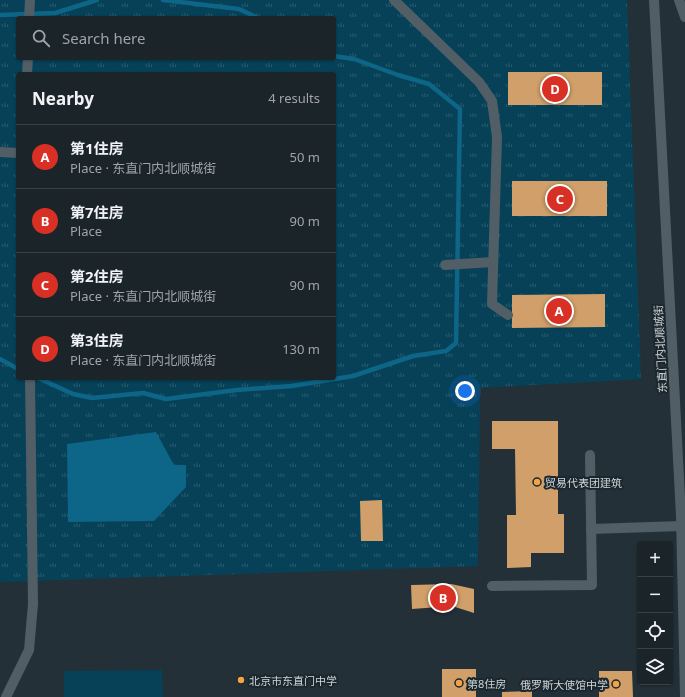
<!DOCTYPE html>
<meta charset="utf-8">
<style>
body{margin:0;font-family:"Noto Sans","Noto Sans SC",sans-serif;background:#242c31;color:#f1f3f6}
.controls{position:absolute;right:12px;bottom:12px;display:grid;overflow:hidden;border-radius:4px;box-shadow:0 1px 3px #0004}
.controls button{width:36px;height:36px;display:grid;place-items:center;padding:0;border:0;border-bottom:1px solid #394146;background:#1b2429;color:#f1f3f6;font:20px sans-serif}
.you{position:absolute;left:465px;top:391px;width:14px;height:14px;margin:-10px;border:3px solid #fff;border-radius:50%;background:#1a73e8;box-shadow:0 0 0 6px #1a73e833}
.badge{display:grid;place-items:center;width:26px;height:26px;border-radius:50%;background:#d93025;color:#fff;font-size:13px;font-weight:700}
.pin{position:absolute;translate:-50% -50%;border:2px solid #fff;box-shadow:0 1px 4px #0006}
.list{margin:0;padding:0;list-style:none}
h2{display:flex;justify-content:space-between;align-items:center;height:52px;margin:0;padding:0 16px;font-size:17px}
h2 small{font-size:13px;font-weight:400;color:#a0a4a8}
.list li{display:grid;grid-template-columns:26px 1fr auto;gap:12px;align-items:center;box-sizing:border-box;height:64px;padding:0 16px;border-top:1px solid #394146}
.list b{display:block;font-size:15px;white-space:nowrap}
.list p{margin:0;font-size:13px;white-space:nowrap;color:#a0a4a8}
.list em{font-size:13px;font-style:normal;color:#a0a4a8}
.icon{flex:none;width:22px;height:22px;fill:none;stroke:currentColor;stroke-width:2;stroke-linecap:round;stroke-linejoin:round}
.map{position:relative;flex:none;width:685px;height:697px;overflow:hidden}
.search{position:absolute;background:#1b2429;box-shadow:0 1px 3px #0004;left:16px;top:16px;width:320px;height:44px;display:flex;align-items:center;gap:10px;box-sizing:border-box;padding:0 14px;border-radius:4px;color:#a0a4a8;font-size:15px}
.panel{position:absolute;background:#1b2429;box-shadow:0 1px 3px #0004;left:16px;top:72px;width:320px;height:308px;border-radius:4px}
.map>svg:first-child{display:block}
.green{fill:#064158}
.park{fill:url(#park-tufts);fill-rule:evenodd}
.water{fill:#0d6587}
.lines{fill:none;stroke-linecap:round;stroke-linejoin:round}
.stream{stroke:#0d6587;stroke-width:4.5}
.building{fill:#d19f69}
.minor{stroke:#515e65;stroke-width:10}
.poi-dot{fill:#f3a442;stroke:#1b272d;stroke-width:1.5}
.labels{text-anchor:middle;dominant-baseline:central;stroke-width:4;stroke-linejoin:round;paint-order:stroke}
.street-label{font-size:11px;fill:#cdd4d8;stroke:#1b272d}
.poi-label{font-size:11px;fill:#cdd4d8;stroke:#1b272d;text-anchor:start}
</style>
<div class="map">
<svg width="685" height="697" viewBox="0 0 685 697">
<defs>
<pattern id="park-tufts" width="24" height="20" patternUnits="userSpaceOnUse"><rect width="24" height="20" fill="#064158"/><path d="M3 7l-1-3M5 7V3M7 7l1-3M15 17l-1-3M17 17v-4M19 17l1-3" fill="none" stroke="#295c6f"/></pattern>
</defs>
<rect width="100%" height="100%" fill="#243037"/>
<path class="green" d="M162 670 163 697H64V671Z"/>
<path class="park" d="M0 0H627L641 379 480 388 478 566 0 582ZM18 18H334V58H18ZM18 74H334V378H18Z"/>
<path class="water" d="M156 432 174 465H186V487L154 521 68 522 67 444Z"/>
<g class="lines">
<g class="stream">
<path d="M163 0 239 9 258 18"/>
<path d="M0 15 55 13 97 0"/>
<path d="M0 359 18 369"/>
<path d="M38 378 73 394 92 398 143 393 166 399 237 390 292 386 353 376 413 356 446 351 456 343 460 109 429 84 398 75 354 59 334 56"/>
</g>
</g>
<g class="building">
<rect x="508" y="72" width="94" height="33"/>
<rect x="512" y="181" width="95" height="35"/>
<path d="M605 294V327L512 328V295Z"/>
<path d="M492 421H558V514H564V553H531V567L507 568V515H516L515 449H492Z"/>
<path d="M382 500 383 541H361L360 501Z"/>
<path d="M451 584 474 589V613L452 606 412 609 411 585Z"/>
<rect x="442" y="669" width="34" height="28"/>
<path d="M599 671H632L633 697H599Z"/>
<path d="M532 691V697H502V692Z"/>
</g>
<g class="lines">
<g class="minor">
<path d="M394 0 479 82 492 101 497 137 492 304 508 315"/>
<path d="M654 0 681 516 685 696"/>
<path d="M679 0 685 17"/>
<path d="M29 18 30 0"/>
<path d="M27 74 28 58"/>
<path d="M0 152 18 153"/>
<path d="M445 265 493 262"/>
<path d="M591 529 681 526"/>
<path d="M492 586 592 585 590 455"/>
<path d="M6 697 29 650 33 604 30 378"/>
</g>
</g>
<g class="poi-dot">
<circle cx="537" cy="482" r="4"/>
<circle cx="241" cy="680" r="4"/>
<circle cx="459" cy="683" r="4"/>
<circle cx="616" cy="684" r="4"/>
</g>
<g class="labels">
<g class="street-label">
<text transform="translate(660 349) rotate(-93)">东直门内北顺城街</text>
</g>
<g class="poi-label">
<text x="545" y="482">贸易代表团建筑</text>
<text x="249" y="680">北京市东直门中学</text>
<text x="467" y="683">第8住房</text>
<text x="608" y="684" text-anchor="end">俄罗斯大使馆中学</text>
</g>
</g>
</svg>
<div class="controls">
<button>+</button>
<button>−</button>
<button><svg class="icon" aria-label="locate" viewBox="0 0 24 24"><circle cx="12" cy="12" r="6"/><path d="M12 2v4M12 18v4M2 12h4M18 12h4"/></svg></button>
<button><svg class="icon" aria-label="layers" viewBox="0 0 24 24"><path d="M12 4l9 5-9 5-9-5zM3 14l9 5 9-5"/></svg></button>
</div>
<div class="you"></div>
<div class="pin badge" style="left:559px;top:311px">A</div>
<div class="pin badge" style="left:443px;top:598px">B</div>
<div class="pin badge" style="left:560px;top:199px">C</div>
<div class="pin badge" style="left:555px;top:89px">D</div>
<div class="search"><svg class="icon" aria-label="search" viewBox="0 0 24 24"><circle cx="10" cy="10" r="6"/><path d="M15 15l6 6"/></svg>Search here</div>
<section class="panel">
<h2>Nearby<small>4 results</small></h2>
<ul class="list">
<li><span class="badge">A</span><div><b>第1住房</b><p>Place · 东直门内北顺城街</p></div><em>50 m</em></li>
<li><span class="badge">B</span><div><b>第7住房</b><p>Place</p></div><em>90 m</em></li>
<li><span class="badge">C</span><div><b>第2住房</b><p>Place · 东直门内北顺城街</p></div><em>90 m</em></li>
<li><span class="badge">D</span><div><b>第3住房</b><p>Place · 东直门内北顺城街</p></div><em>130 m</em></li>
</ul>
</section>
</div>
